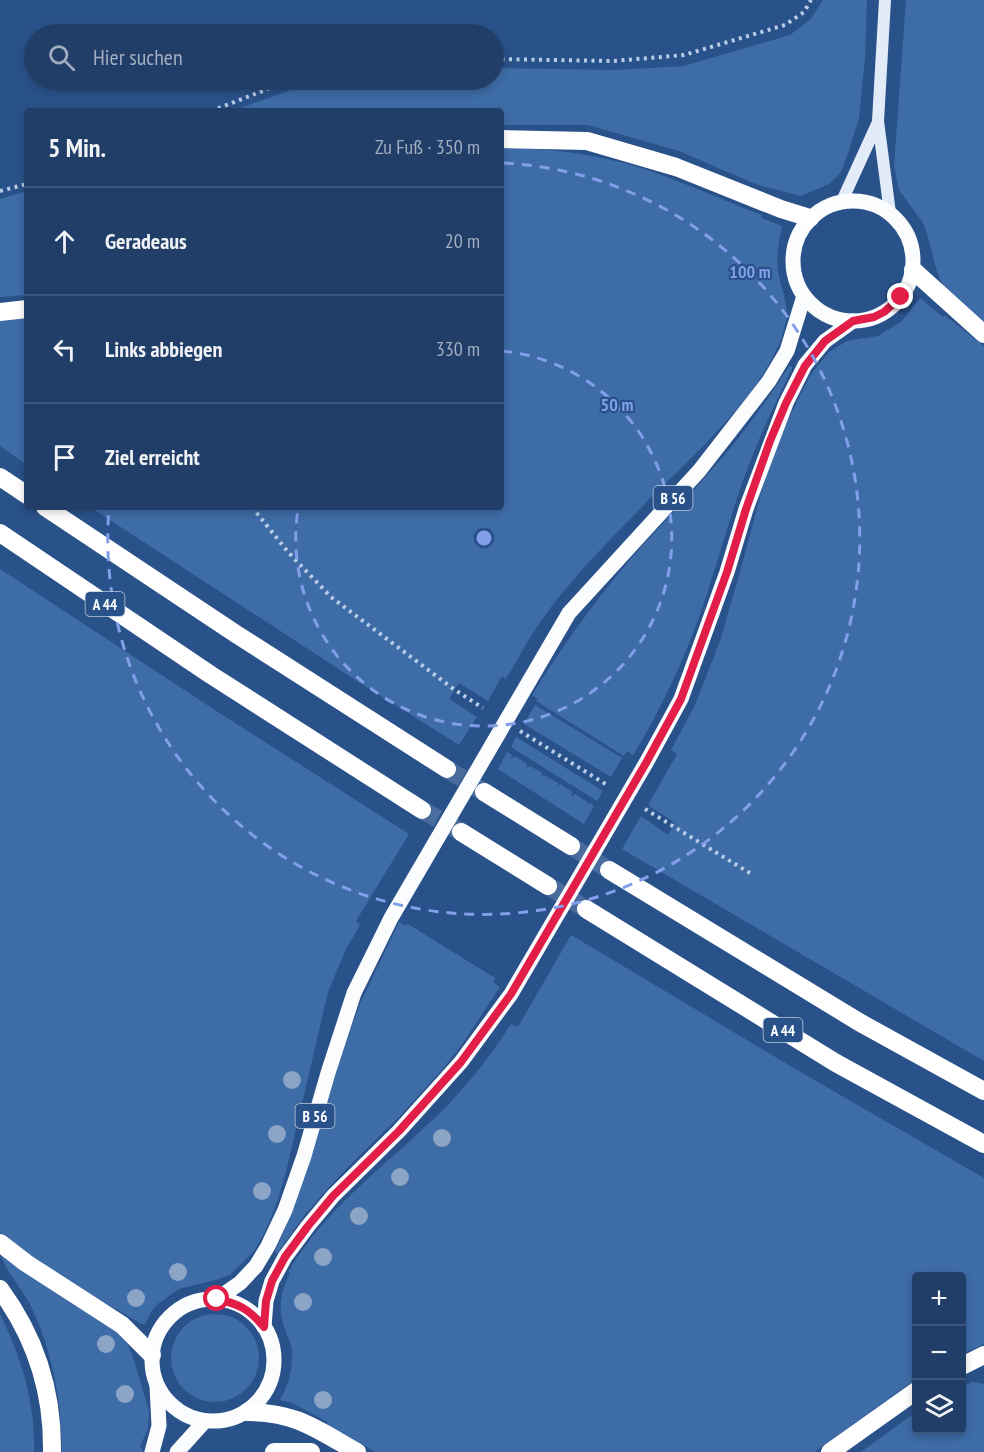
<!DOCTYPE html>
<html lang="de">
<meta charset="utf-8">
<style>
body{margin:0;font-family:"PT Sans Narrow",sans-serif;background:#2d4971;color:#f1f3f6}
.controls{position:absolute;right:18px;bottom:18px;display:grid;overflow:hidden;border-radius:6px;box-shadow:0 3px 9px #0003}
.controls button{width:54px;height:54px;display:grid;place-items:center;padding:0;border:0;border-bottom:2px solid #3d577c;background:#203e68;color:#f1f3f6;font:30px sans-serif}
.stop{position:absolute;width:18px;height:18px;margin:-14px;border:4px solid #e11d48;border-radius:50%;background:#fff}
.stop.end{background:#e11d48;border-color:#fff;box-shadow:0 2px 6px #0008}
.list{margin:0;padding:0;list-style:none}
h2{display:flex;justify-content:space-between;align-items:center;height:78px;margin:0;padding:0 24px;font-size:26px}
h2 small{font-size:20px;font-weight:400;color:#a2aec0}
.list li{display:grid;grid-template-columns:39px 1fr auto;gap:18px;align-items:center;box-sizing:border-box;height:108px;padding:0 24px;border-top:2px solid #3d577c}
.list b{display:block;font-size:22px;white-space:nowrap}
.list em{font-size:20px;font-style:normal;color:#a2aec0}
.icon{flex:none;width:33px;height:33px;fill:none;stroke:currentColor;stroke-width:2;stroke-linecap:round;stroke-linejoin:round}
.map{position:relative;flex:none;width:984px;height:1452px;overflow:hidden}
.search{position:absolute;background:#203e68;box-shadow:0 3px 9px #0003;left:24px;top:24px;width:480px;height:66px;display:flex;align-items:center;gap:15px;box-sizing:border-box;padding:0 21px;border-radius:33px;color:#a2aec0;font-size:22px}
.panel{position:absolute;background:#203e68;box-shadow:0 3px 9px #0003;left:24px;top:108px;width:480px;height:402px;border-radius:6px}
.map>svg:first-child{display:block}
.green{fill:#3e6ca7}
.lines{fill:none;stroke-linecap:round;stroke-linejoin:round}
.motorway-tunnel{stroke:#4a6c9c;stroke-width:18;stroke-dasharray:18 9;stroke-linecap:butt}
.path{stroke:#b8cde9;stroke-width:4;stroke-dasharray:3 4.5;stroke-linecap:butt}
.secondary{stroke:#e2ebf8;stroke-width:12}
.primary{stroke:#fafcfe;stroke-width:15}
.motorway{stroke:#fff;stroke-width:18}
.tree{fill:#8ca4c6}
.route{stroke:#e11d48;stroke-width:8}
.ring{fill:none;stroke:#839eea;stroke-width:3;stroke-dasharray:10 8}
.labels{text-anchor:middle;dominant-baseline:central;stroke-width:4.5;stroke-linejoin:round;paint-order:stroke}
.shield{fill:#2a528a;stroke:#bfcbdc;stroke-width:1.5}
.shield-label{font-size:15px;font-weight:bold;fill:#fff}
.centre{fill:#839eea;stroke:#2a528a;stroke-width:3}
.ring-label{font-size:18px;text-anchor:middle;font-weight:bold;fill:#839eea;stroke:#2a528a;stroke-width:4.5;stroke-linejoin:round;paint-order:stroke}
</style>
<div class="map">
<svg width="984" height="1452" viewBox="0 0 984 1452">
<rect width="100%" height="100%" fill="#2a528a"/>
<g class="green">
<path d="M823 0H867L865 57 859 118 849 150 841 172 829 184 801 196 758 185 679 151 588 125H501V111H232L319 80H494V68L614 70 684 66 790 35 811 19Z"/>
<path d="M906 0H984V322L943 286 937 272 928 237 923 223 899 190 894 166Z"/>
<path d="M501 146C543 149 583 152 624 163 672 176 716 198 762 215L761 218 782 226C779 240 776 256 778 271 782 297 792 304 783 333 763 397 684 463 638 511 603 547 567 583 539 624 527 641 517 661 506 679L502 676 488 701 459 683 449 699 477 717 459 745 354 679 90 507H501Z"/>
<path d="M27 191V295L0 297V199Z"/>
<path d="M920 298 943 317 944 315 984 346V1061L622 849 641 816 668 835 675 823 648 805 677 754 671 750 695 705 720 641 740 572 773 449 811 374 829 352 847 341 878 336 902 321Z"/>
<path d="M27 318V465L0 446V321Z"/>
<path d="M789 366H792V369C773 407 755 446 741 486 728 525 717 564 704 603 686 656 662 708 633 755L627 751 624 756 536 701 538 699 532 695C563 645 596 599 635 554 656 530 679 507 700 483 733 447 763 408 789 366Z"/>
<path d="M0 569 221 714 409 834 356 921 360 925 346 949 328 992 286 1172 276 1205 263 1236 254 1251 231 1274 219 1279 179 1289 159 1303 152 1310 145 1324H142C93 1296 41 1270 0 1232Z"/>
<path d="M535 705 622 758 611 777 524 724Z"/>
<path d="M516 737 603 791 597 801 511 747Z"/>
<path d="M507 752 512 755 511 759 515 756 527 764V768L530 766 542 773 541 777 544 775 558 783 557 787 560 784 573 792 571 794 572 796 575 794 587 802V805L590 803 594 806 584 824 498 769Z"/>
<path d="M399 922 406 926 408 924 495 978 493 982 500 987 461 1046 440 1072 399 1117 348 1167 322 1195 304 1216 277 1254 275 1251 282 1236 308 1168 342 1052 359 1006Z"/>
<path d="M571 935 804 1074 984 1178V1344L962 1354V1276H916V1379L814 1452H376L326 1425 328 1422 292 1403 280 1400C289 1385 293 1368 292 1350 290 1339 284 1330 282 1319 278 1303 283 1287 290 1273L288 1272C328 1204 391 1162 446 1107 471 1081 492 1054 511 1024L518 1027Z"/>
<path d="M0 1253 54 1292 115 1331 127 1343 133 1357 149 1411 148 1428 140 1447 143 1449 142 1452H62C62 1401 52 1350 30 1304 22 1289 4 1269 0 1253Z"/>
<circle cx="215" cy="1358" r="44"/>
<path d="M0 1314C22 1359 35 1402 34 1452H0Z"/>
<path d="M972 1382 984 1384V1452H861L916 1412V1430H962V1387Z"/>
</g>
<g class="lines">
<g class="motorway-tunnel">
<path d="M447 769 484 792"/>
<path d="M422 810 460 831"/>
<path d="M571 846 609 870"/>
<path d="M548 886 586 909"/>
</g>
<g class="path">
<path d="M494 59 614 61 684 55 785 25 804 12 811 0"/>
<path d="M211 111 291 80"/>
<path d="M0 191 27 184"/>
<path d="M252 507 288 552 331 597 455 690 483 708"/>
<path d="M520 731 607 785"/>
<path d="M645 809 753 875"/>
</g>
<g class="secondary">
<path d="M885 0 878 121 890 213"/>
<path d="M842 201 878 122"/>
</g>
<g class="primary">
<circle cx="853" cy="261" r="60"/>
<circle cx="213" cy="1360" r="61"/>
<path d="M217 1299 240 1283 256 1266 268 1246 285 1210 304 1156 328 1073 354 993 391 918 524 690 569 613 699 471 769 381 787 351 804 296"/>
<path d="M264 1327 266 1301 272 1281 285 1257 308 1226 333 1196 399 1131 461 1062 511 994 646 763 681 699 727 572 746 509 786 403 805 365 825 341 853 321"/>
<path d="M152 1452 159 1426 157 1386"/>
<path d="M177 1452 205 1421"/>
</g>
<g class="motorway">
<path d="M501 139 587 141 676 167 781 209 810 218"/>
<path d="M913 270 984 334"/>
<path d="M0 312 27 309"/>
<path d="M0 477 27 495"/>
<path d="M45 507 236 634 447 769"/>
<path d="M0 533 211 675 422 810"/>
<path d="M484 792 571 846"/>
<path d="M461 832 548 886"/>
<path d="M609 870 859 1022 984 1091"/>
<path d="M586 909 836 1063 984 1144"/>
<path d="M0 1243 26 1263 122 1325 152 1355"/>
<path d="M0 1289C36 1338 53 1391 52 1452"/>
<path d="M962 1366 984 1355"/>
<path d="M247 1412C296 1412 316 1429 357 1452"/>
<path d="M274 1452H311"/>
<path d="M830 1452 916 1391"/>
</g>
</g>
<g class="tree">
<circle cx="292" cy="1080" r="9"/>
<circle cx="277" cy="1134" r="9"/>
<circle cx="442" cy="1138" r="9"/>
<circle cx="400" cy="1177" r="9"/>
<circle cx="262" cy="1191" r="9"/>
<circle cx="359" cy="1216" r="9"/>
<circle cx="323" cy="1257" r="9"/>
<circle cx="178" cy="1272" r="9"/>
<circle cx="136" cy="1298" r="9"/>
<circle cx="303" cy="1302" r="9"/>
<circle cx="106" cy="1344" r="9"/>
<circle cx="125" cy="1394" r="9"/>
<circle cx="323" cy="1400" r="9"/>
</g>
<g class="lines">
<path class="route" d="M217 1299C239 1304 249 1309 264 1327L266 1301 272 1281 285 1257 308 1226 333 1196 399 1131 461 1062 511 994 646 763 681 699 727 572 746 509 770 441 786 403 805 366 825 341 853 321 874 317 884 312 901 297"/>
</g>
<g class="ring">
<path d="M502 351A188 188 0 1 1 298 509"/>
<path d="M504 163A376 376 0 1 1 109 508"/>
</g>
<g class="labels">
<g class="shield">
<rect x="653.5" y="486" width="39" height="24" rx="4.5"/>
<rect x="85.5" y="592" width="39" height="24" rx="4.5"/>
<rect x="763.5" y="1018" width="39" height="24" rx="4.5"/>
<rect x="295.5" y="1104" width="39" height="24" rx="4.5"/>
</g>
<g class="shield-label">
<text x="673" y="498">B 56</text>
<text x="105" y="604">A 44</text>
<text x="783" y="1030">A 44</text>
<text x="315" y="1116">B 56</text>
</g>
</g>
<circle cx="484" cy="538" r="9" class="centre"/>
<g class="ring-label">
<text x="750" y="278">100 m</text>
<text x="617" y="411">50 m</text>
</g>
</svg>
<div class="controls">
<button>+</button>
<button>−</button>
<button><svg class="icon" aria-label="layers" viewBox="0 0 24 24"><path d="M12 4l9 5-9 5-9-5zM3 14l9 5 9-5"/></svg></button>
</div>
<div class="stop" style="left:217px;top:1299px"></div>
<div class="stop end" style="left:901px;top:297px"></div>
<div class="search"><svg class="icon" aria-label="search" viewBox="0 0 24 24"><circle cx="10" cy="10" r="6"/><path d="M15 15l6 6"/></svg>Hier suchen</div>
<section class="panel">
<h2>5 Min.<small>Zu Fuß · 350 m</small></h2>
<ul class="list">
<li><svg class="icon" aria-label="ahead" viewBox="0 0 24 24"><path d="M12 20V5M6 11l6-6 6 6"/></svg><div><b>Geradeaus</b></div><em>20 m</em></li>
<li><svg class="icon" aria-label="left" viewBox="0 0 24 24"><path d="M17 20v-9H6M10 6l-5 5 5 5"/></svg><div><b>Links abbiegen</b></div><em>330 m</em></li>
<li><svg class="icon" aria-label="arrive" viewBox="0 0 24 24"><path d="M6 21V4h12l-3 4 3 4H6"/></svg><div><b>Ziel erreicht</b></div></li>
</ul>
</section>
</div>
